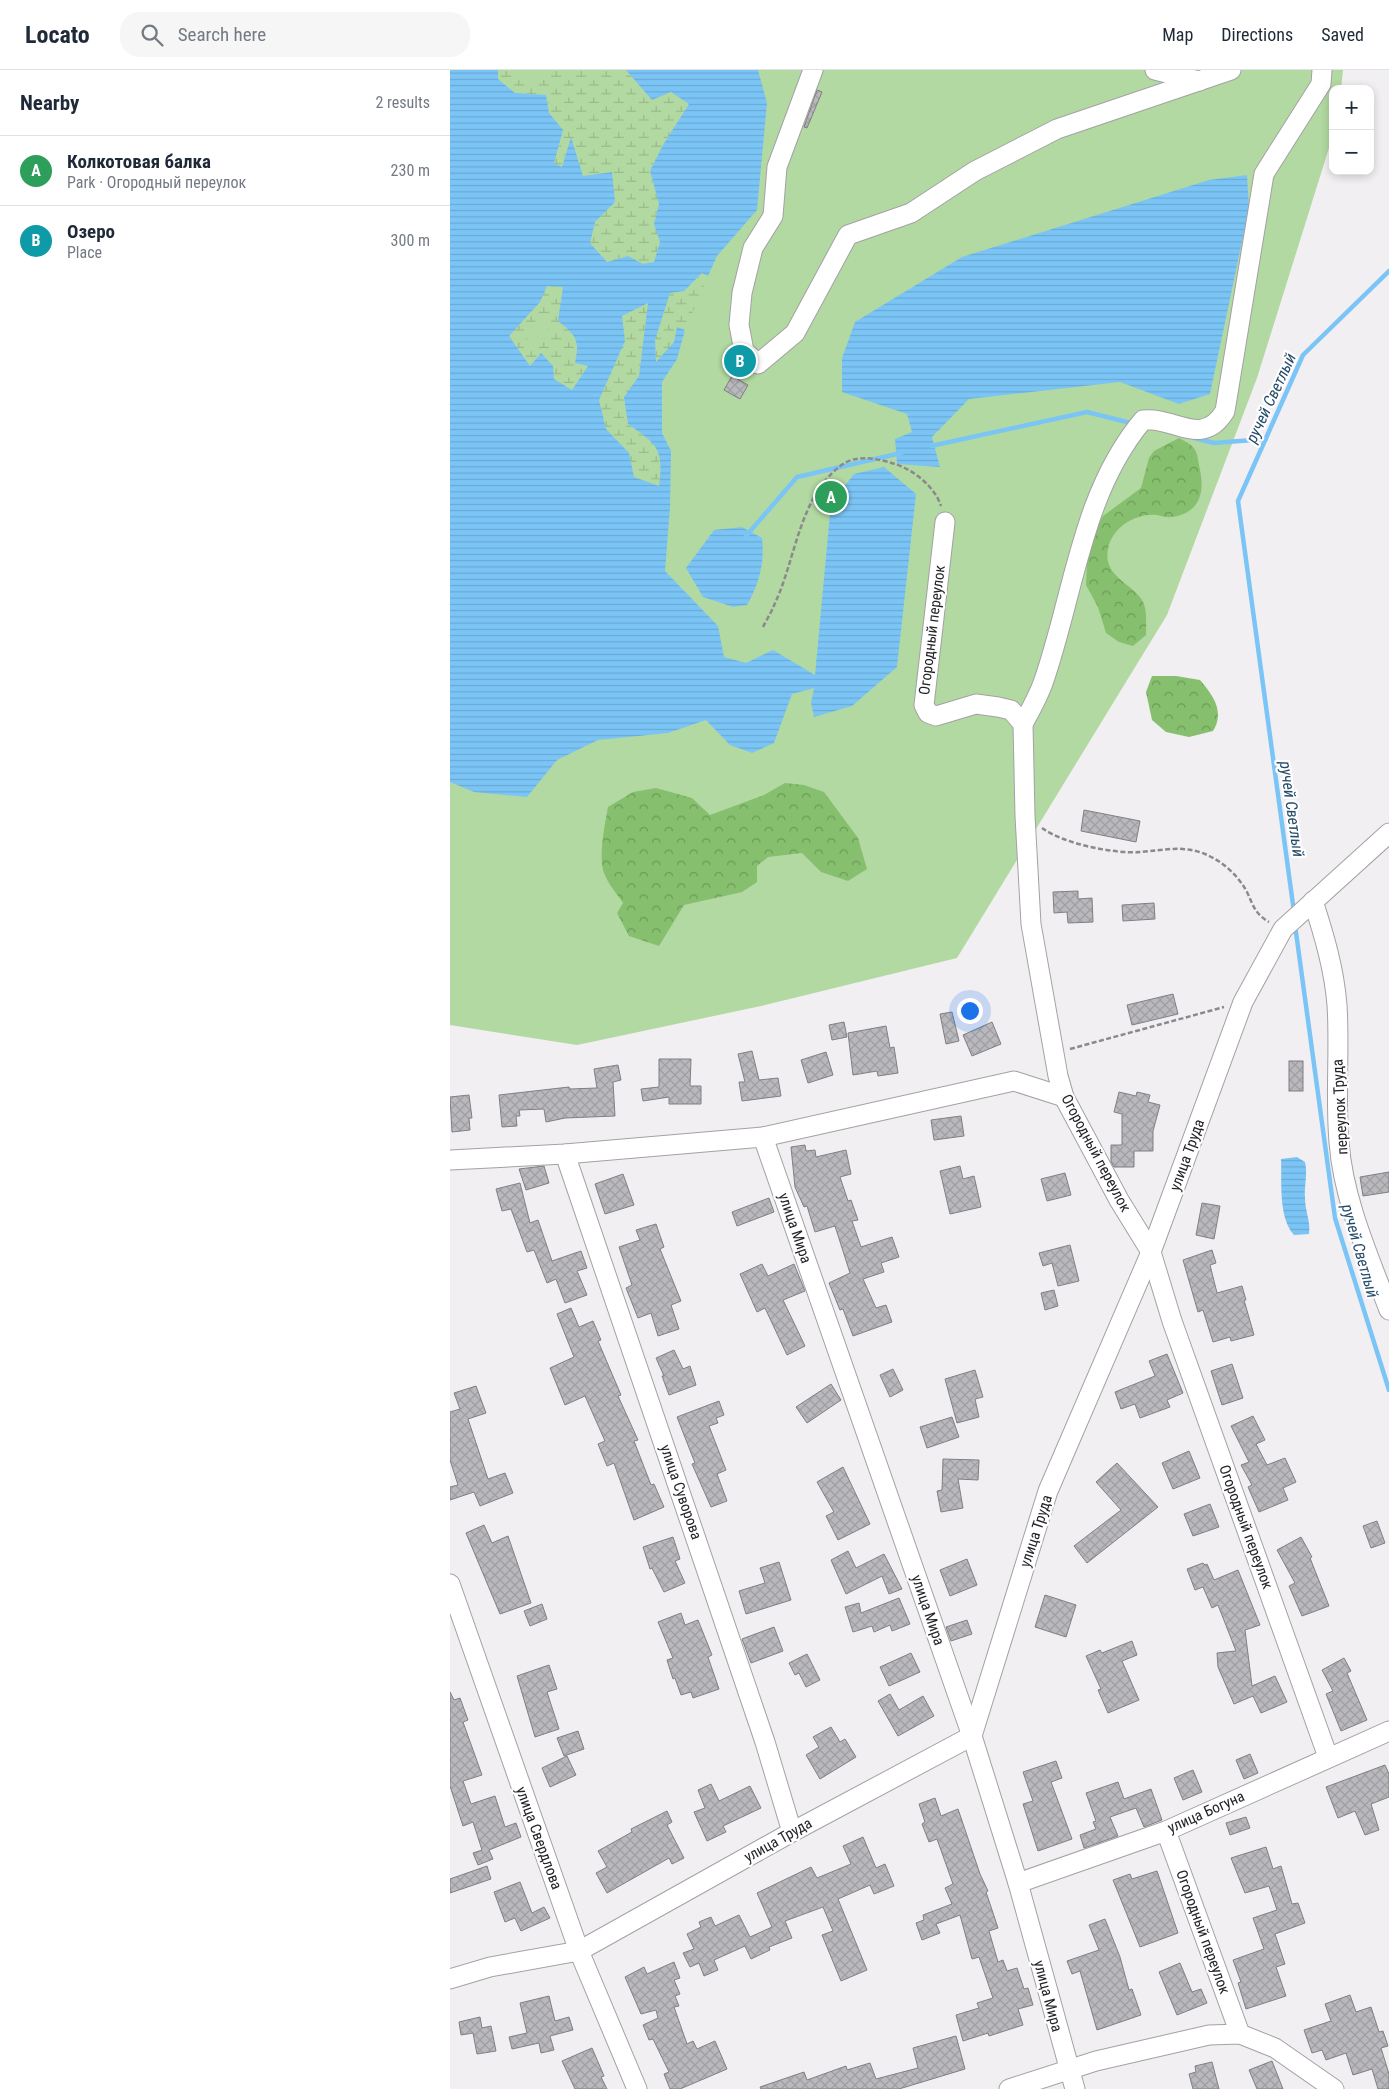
<!DOCTYPE html>
<meta charset="utf-8">
<style>
body{margin:0;font-family:"Roboto Condensed",sans-serif;background:#f6f6f7;color:#1f2937}
.controls{position:absolute;right:15px;top:15px;display:grid;overflow:hidden;border-radius:10px;box-shadow:0 2px 8px #0003}
.controls button{width:45px;height:45px;display:grid;place-items:center;padding:0;border:0;border-bottom:1px solid #e0e1e3;background:#fff;color:#1f2937;font:25px sans-serif}
.you{position:absolute;left:519px;top:940px;width:18px;height:18px;margin:-12px;border:4px solid #fff;border-radius:50%;background:#1a73e8;box-shadow:0 0 0 8px #1a73e833}
.badge{display:grid;place-items:center;width:32px;height:32px;border-radius:50%;background:#4e6514;color:#fff;font-size:16px;font-weight:700}
.pin{position:absolute;translate:-50% -50%;border:2px solid #fff;box-shadow:0 1px 5px #0006}
.list{margin:0;padding:0;list-style:none}
h2{display:flex;justify-content:space-between;align-items:center;height:65px;margin:0;padding:0 20px;font-size:21px}
h2 small{font-size:16px;font-weight:400;color:#747a83}
.list li{display:grid;grid-template-columns:32px 1fr auto;gap:15px;align-items:center;box-sizing:border-box;height:70px;padding:0 20px;border-top:1px solid #e0e1e3}
.list b{display:block;font-size:19px;white-space:nowrap}
.list p{margin:0;font-size:16px;white-space:nowrap;color:#747a83}
.list em{font-size:16px;font-style:normal;color:#747a83}
.icon{flex:none;width:28px;height:28px;fill:none;stroke:currentColor;stroke-width:2;stroke-linecap:round;stroke-linejoin:round}
.map{position:relative;flex:none;width:939px;height:2019px;overflow:hidden}
header{display:flex;align-items:center;gap:30px;box-sizing:border-box;height:70px;padding:0 25px;background:#fff;border-bottom:1px solid #e0e1e3}
header strong{font-size:24px}
nav{display:flex;gap:28px;margin-inline-start:auto;font-size:18px}
.search{width:350px;height:45px;background:#f6f6f7;display:flex;align-items:center;gap:12px;box-sizing:border-box;padding:0 18px;border-radius:20px;color:#747a83;font-size:19px}
main{display:flex}
aside{flex:1;background:#fff}
.map>svg:first-child{display:block}
.green{fill:#b2d9a1}
.forest{fill:url(#forest-crowns)}
.wetland{fill:url(#wetland-marsh);fill-rule:evenodd}
.water{fill:url(#water-rules);fill-rule:evenodd}
.lines{fill:none;stroke-linecap:round;stroke-linejoin:round}
.stream{stroke:#7bc5f6;stroke-width:4.5}
.building{fill:url(#building-cross-hatch);stroke:#807f83}
.minor-casing{stroke:#a4a1a5;stroke-width:21}
.path{stroke:#8b898b;stroke-width:2.5;stroke-dasharray:5 2.5;stroke-linecap:butt}
.minor{stroke:#fff;stroke-width:19}
.labels{text-anchor:middle;dominant-baseline:central;stroke-width:4.5;stroke-linejoin:round;paint-order:stroke}
.street-label{font-size:15px;fill:#242324;stroke:#fefdff}
.water-label{font-size:16px;font-style:italic;fill:#244c66;stroke:#fefdff}
</style>
<header>
<strong>Locato</strong>
<div class="search"><svg class="icon" aria-label="search" viewBox="0 0 24 24"><circle cx="10" cy="10" r="6"/><path d="M15 15l6 6"/></svg>Search here</div>
<nav><a>Map</a><a>Directions</a><a>Saved</a></nav>
</header>
<main>
<aside>
<h2>Nearby<small>2 results</small></h2>
<ul class="list">
<li><span class="badge" style="background:#2e9e5b">A</span><div><b>Колкотовая балка</b><p>Park · Огородный переулок</p></div><em>230 m</em></li>
<li><span class="badge" style="background:#0f9aa8">B</span><div><b>Озеро</b><p>Place</p></div><em>300 m</em></li>
</ul>
</aside>
<div class="map">
<svg width="939" height="2019" viewBox="0 0 939 2019">
<defs>
<pattern id="forest-crowns" width="20" height="18" patternUnits="userSpaceOnUse" patternTransform="scale(1.25)"><rect width="20" height="18" fill="#86bf6d"/><path d="M2 6a3 3 0 1 1 6 0M12 15a3 3 0 1 1 6 0" fill="none" stroke="#6d9b59"/></pattern>
<pattern id="wetland-marsh" width="20" height="14" patternUnits="userSpaceOnUse" patternTransform="scale(1.25)"><rect width="20" height="14" fill="#b2d9a1"/><path d="M1 5h8M5 5V1M11 12h8M15 12V8" fill="none" stroke="#99ba8a"/></pattern>
<pattern id="water-rules" width="6" height="5" patternUnits="userSpaceOnUse" patternTransform="scale(1.25)"><rect width="6" height="5" fill="#7bc5f6"/><path d="M0 2.5h6" fill="none" stroke="#6aa9d3"/></pattern>
<pattern id="building-cross-hatch" width="8" height="8" patternUnits="userSpaceOnUse" patternTransform="scale(1.25)"><rect width="8" height="8" fill="#b9b8bd"/><path d="M0 0l8 8M0 8l8-8" fill="none" stroke="#9f9ea2"/></pattern>
</defs>
<rect width="100%" height="100%" fill="#f2eff3"/>
<path class="green" d="M0 0H893L891 19H883V65L807 308 717 545 507 888 311 936 127 975 0 955Z"/>
<g class="forest">
<path d="M729 368C748 378 746 379 750 400 755 424 749 443 722 447 717 448 712 446 707 445 686 443 662 457 658 479 652 508 686 514 694 534 697 543 696 555 696 565L683 576 669 572 656 563 648 537 636 515 638 471 653 446 691 418 699 388 704 381Z"/>
<path d="M702 606H726L750 610C763 625 775 642 763 661L739 667 716 662 702 650 696 622Z"/>
<path d="M335 713 354 715 374 722 408 768 417 799 398 811 371 802 352 783 318 787 307 796V812L292 822 234 835 209 876 179 866 167 843 173 833C167 824 158 814 154 803 148 787 155 754 158 737L183 722 206 718 242 728 260 745 314 725Z"/>
</g>
<g class="wetland">
<path d="M48 0H63L69 7 81 10 105 0H176L202 30 221 22 239 34 213 75 200 101 209 134 204 154 210 172 204 192 193 194 178 186 158 192 140 173 145 152 165 132 162 102 133 106 121 69 111 97 104 93 113 60 99 43 96 25 65 23 48 9Z"/>
<path d="M252 203 258 206 235 260 227 257 224 272 206 293 205 270 220 223 234 221Z"/>
<path d="M97 216 113 217 109 251 125 264 128 281 138 295 122 321 104 309 92 283 80 296 59 266 90 232ZM96 247 98 261 83 276 76 267V255Z"/>
<path d="M199 233 189 307 174 327 178 354C210 375 211 377 209 416L184 407 179 383 156 359 149 330 175 271 172 246Z"/>
</g>
<g class="water">
<path d="M0 0H48V9L65 23 96 25 99 43 113 60 104 93 112 97 121 67 133 106 162 102 165 132 145 152 140 173 157 192 178 186 193 194 204 192 210 172 204 154 209 134 200 101 213 75 239 34 221 22 202 30 176 0H308L317 33 307 140 267 186 258 206 252 203 234 221 220 223 205 270 206 292 224 272 227 257 235 260 227 289 212 312V363L221 381 220 437 215 501 268 556 274 587 296 593 323 580 365 605 381 433 404 404 434 397 466 424 447 597 402 636 364 647 361 633 364 618 342 624 324 673 302 683 280 675 256 650 218 663 148 670 107 690 77 727 24 722 0 712ZM97 216 113 217 108 251C126 265 130 270 125 293L138 296 122 320 104 309 103 296 91 283 80 296 59 266 90 232ZM198 233 189 306 174 327 178 354C207 374 214 379 209 416L184 407 179 383 156 359 149 330 175 271 172 246Z"/>
<path d="M797 105 799 138 760 324 729 334 670 312 519 329 482 367 490 397 447 394 445 369 462 362 457 344 392 322V288L405 252 512 187 759 110Z"/>
<path d="M292 457 312 468C315 493 309 514 297 535L283 537 253 527 236 498 264 460Z"/>
<path d="M847 1087 855 1092C858 1105 854 1115 855 1128 855 1141 861 1152 859 1164L844 1165C828 1147 832 1112 831 1089Z"/>
</g>
<g class="lines">
<g class="stream">
<path d="M744 368 764 373 816 369"/>
<path d="M481 376 637 342 685 354"/>
<path d="M296 466 347 407 451 383"/>
<path d="M844 842 788 431 853 285 939 201"/>
<path d="M845 855 885 1148 939 1320"/>
</g>
</g>
<g class="building">
<path d="M367 20 372 22 357 58 354 57Z"/>
<path d="M282 306 298 315 290 329 274 320Z"/>
<path d="M634 740 690 751 686 772 631 761Z"/>
<path d="M628 821V829L642 828 643 852 618 853 617 842 604 843 603 822Z"/>
<path d="M704 833 705 849 673 851 672 835Z"/>
<path d="M723 924 728 944 682 955 677 935Z"/>
<path d="M502 942 509 971 496 974 490 944Z"/>
<path d="M394 952 397 967 382 970 379 955Z"/>
<path d="M542 952 551 974 522 986 513 965Z"/>
<path d="M436 956 440 978 444 977 448 1003 428 1006 427 1001 403 1005 398 963Z"/>
<path d="M302 981 309 1010 328 1008 331 1026 292 1031 289 1012H295L288 984Z"/>
<path d="M376 982 383 1005 358 1013 351 990Z"/>
<path d="M209 989H241L240 1016H251V1034H219V1027L193 1031 191 1019 209 1017Z"/>
<rect x="839" y="991" width="14" height="30"/>
<path d="M168 995 171 1010 163 1012 165 1046 115 1048 96 1052 94 1039 69 1040 70 1046H66L67 1056 52 1057 49 1025 119 1017 120 1019 147 1018 144 999Z"/>
<path d="M669 1022 686 1026 687 1022 700 1025 698 1032 710 1035 703 1061V1081H684V1097H664L661 1092V1075H672V1044L664 1042Z"/>
<path d="M19 1025 22 1048H19L20 1060 2 1062 0 1027Z"/>
<path d="M511 1046 514 1066 484 1070 481 1050Z"/>
<path d="M355 1075 356 1081 365 1080 366 1087 396 1080 401 1104 390 1107 398 1131 401 1130 408 1150 402 1151 411 1177 442 1167 449 1187 431 1193 434 1202 413 1209 426 1238 436 1235 442 1252 403 1266 393 1239 390 1240 379 1213 400 1203 385 1156 365 1162 357 1136 354 1137 345 1117 341 1077Z"/>
<path d="M94 1096 99 1113 76 1120 69 1099Z"/>
<path d="M510 1096 513 1109 524 1106 531 1137 500 1144 490 1101Z"/>
<path d="M939 1102V1122L913 1126 910 1107Z"/>
<path d="M615 1103 621 1125 597 1131 591 1109Z"/>
<path d="M173 1104 184 1135 155 1144 145 1114Z"/>
<path d="M70 1113 80 1153 88 1150 102 1191 131 1181 137 1198 127 1201 137 1225 115 1233 106 1209 97 1213 84 1180 77 1182 61 1139 52 1141 46 1119Z"/>
<path d="M319 1128 324 1142 287 1156 282 1142Z"/>
<path d="M752 1133 770 1136 764 1169 746 1165Z"/>
<path d="M206 1154 214 1177 210 1179 231 1231 221 1235 229 1259 208 1266 201 1243 188 1248 176 1218 182 1215 169 1177 190 1170 186 1160Z"/>
<path d="M620 1175 629 1211 608 1216 602 1193 593 1196 589 1183Z"/>
<path d="M762 1180 766 1193 760 1195 767 1223 792 1216 796 1230H794L804 1265 781 1271 780 1267 763 1272 753 1240 748 1242 733 1190Z"/>
<path d="M312 1194 318 1206 344 1194 355 1221 333 1230 355 1276 337 1285 315 1238 307 1242 290 1204Z"/>
<path d="M604 1220 608 1236 595 1240 591 1223Z"/>
<path d="M121 1238 129 1257 143 1251 151 1270 148 1271 171 1325 168 1326 188 1370 184 1371 201 1415 204 1414 214 1437 184 1450 164 1393 157 1396 148 1374 155 1371 135 1326 115 1335 100 1298 124 1287 107 1244Z"/>
<path d="M224 1280 233 1299 240 1296 246 1315 219 1325 212 1306H214L206 1288Z"/>
<path d="M717 1284 733 1323 717 1330 720 1337 690 1348 685 1334 671 1339 665 1322 705 1306 699 1291Z"/>
<path d="M782 1294 793 1328 772 1335 761 1301Z"/>
<path d="M443 1299 453 1320 440 1327 430 1305Z"/>
<path d="M525 1300 533 1327 525 1329 529 1347 507 1353 495 1309Z"/>
<path d="M381 1314 391 1330 357 1353 346 1337Z"/>
<path d="M26 1316 36 1343 18 1349 38 1409 55 1403 63 1423 30 1436 24 1422 0 1430V1417L8 1415 0 1390V1342L10 1339 4 1323Z"/>
<path d="M269 1331 274 1345 266 1348 268 1353 259 1356 276 1400 267 1404 277 1431 261 1437 242 1394 245 1393 227 1347Z"/>
<path d="M803 1346 815 1370 806 1374 817 1395 835 1388 846 1412 833 1418 838 1430 809 1442 798 1417 802 1415 791 1395 799 1392 781 1356Z"/>
<path d="M502 1347 509 1367 477 1378 470 1357Z"/>
<path d="M739 1381 750 1408 723 1419 712 1393Z"/>
<path d="M493 1389 529 1390 528 1410 508 1409 513 1438 491 1442 487 1421 492 1420Z"/>
<path d="M667 1393 708 1437 637 1493 624 1476 671 1440 646 1412Z"/>
<path d="M393 1397 420 1454 388 1470 376 1446 384 1442 367 1412Z"/>
<path d="M760 1434 769 1457 743 1466 734 1444Z"/>
<path d="M927 1451 935 1473 921 1478 913 1456Z"/>
<path d="M34 1455 42 1473 58 1466 81 1533 50 1544 16 1463Z"/>
<path d="M223 1467 230 1489 225 1491 235 1513 214 1522 202 1498 200 1499 193 1477Z"/>
<path d="M851 1467 862 1487 860 1488 879 1536 852 1546 839 1516 845 1513 827 1480Z"/>
<path d="M398 1481 406 1498 434 1484 452 1519 439 1524 432 1506 396 1524 381 1490Z"/>
<path d="M517 1489 527 1515 500 1526 490 1500Z"/>
<path d="M329 1492 341 1530 296 1544 289 1521 315 1513 310 1498Z"/>
<path d="M753 1493 755 1495 757 1494 764 1510 788 1500 810 1555 795 1560 802 1616 825 1606 837 1632 811 1643 803 1626 784 1634 768 1597 767 1583 786 1581 768 1535 762 1538 753 1517 745 1520 737 1499Z"/>
<path d="M595 1525 626 1535 616 1567 585 1557Z"/>
<path d="M449 1528 460 1554 442 1561 440 1555 424 1562 422 1556 403 1562 395 1537 409 1533 411 1543Z"/>
<path d="M92 1534 97 1549 80 1556 74 1541Z"/>
<path d="M231 1543 235 1555 248 1550 262 1585 258 1587 269 1619 243 1628 241 1622 231 1625 225 1608 223 1609 217 1590 223 1588 208 1552Z"/>
<path d="M517 1550 522 1564 501 1571 496 1557Z"/>
<path d="M324 1557 333 1581 301 1593 292 1569Z"/>
<path d="M682 1571 687 1585 672 1591 689 1630 658 1643 648 1620 651 1619 636 1586 650 1580 652 1583Z"/>
<path d="M461 1583 470 1602 439 1616 430 1597Z"/>
<path d="M357 1584 370 1610 356 1617 349 1603 345 1605 339 1593Z"/>
<path d="M894 1588 901 1601 897 1603 917 1650 891 1661 876 1624 883 1621 872 1600Z"/>
<path d="M99 1595 107 1619 97 1622 109 1659 85 1667 67 1606Z"/>
<path d="M0 1622 4 1630 10 1628 18 1650 13 1652 32 1705 13 1711 21 1734 45 1726 55 1757 66 1753 71 1767 39 1780 43 1789 28 1795 23 1783 32 1780 23 1752 13 1756 0 1716Z"/>
<path d="M440 1624 449 1640 473 1626 484 1646 448 1666 428 1631Z"/>
<path d="M381 1657 390 1672 395 1669 406 1687 370 1709 356 1685 369 1677 363 1667Z"/>
<path d="M128 1661 134 1679 114 1686 107 1668Z"/>
<path d="M800 1684 808 1703 794 1709 786 1690Z"/>
<path d="M117 1686 126 1705 100 1717 92 1698Z"/>
<path d="M606 1691 612 1708 601 1712 622 1769 588 1781 573 1734 583 1731 573 1702Z"/>
<path d="M935 1695 939 1704V1727L921 1734 929 1760 915 1765 905 1741 888 1748 876 1717Z"/>
<path d="M743 1700 752 1722 733 1730 724 1708Z"/>
<path d="M668 1712 674 1729 701 1719 712 1750 694 1757 686 1738 660 1747 668 1766 634 1778 630 1765 646 1759 643 1752 646 1751 636 1723Z"/>
<path d="M261 1714 269 1731 300 1716 311 1738 273 1756 276 1762 257 1771 244 1742 255 1738 248 1720Z"/>
<path d="M485 1728 491 1746 508 1739 530 1804 538 1821 536 1822 548 1858 539 1861 548 1892 553 1890 557 1901 567 1898 574 1919 578 1918 583 1935 568 1939 573 1955 539 1966 538 1963 513 1971 506 1945 529 1938 527 1933 543 1928 529 1887 522 1889 510 1845 486 1854 490 1863 472 1870 466 1853 474 1850 473 1845 502 1834 495 1818 503 1814 487 1769 479 1772 472 1754 475 1752 469 1734Z"/>
<path d="M217 1741 222 1752 217 1755 234 1788 222 1794 219 1788 157 1823 146 1803 157 1797 148 1781 182 1762 181 1759Z"/>
<path d="M796 1747 800 1758 780 1765 776 1753Z"/>
<path d="M413 1767 426 1798 435 1794 444 1816 424 1824 420 1815 388 1829 417 1900 391 1911 372 1865 383 1861 373 1837 335 1851 342 1868 319 1877 320 1880 301 1889 295 1876 264 1890 268 1900 254 1906 249 1893 240 1897 233 1883 244 1879 237 1864 251 1857 249 1852 261 1847 265 1856 289 1845 300 1867 322 1857 307 1823 361 1797 367 1808 401 1794 393 1776Z"/>
<path d="M816 1777 823 1799 831 1796 842 1834 848 1833 855 1853 825 1864 835 1894 826 1897 836 1926 796 1939 788 1913 791 1912 783 1890 814 1879 803 1848 827 1840 819 1816 795 1823 781 1788Z"/>
<path d="M37 1796 41 1809 0 1823V1809Z"/>
<path d="M707 1801 728 1863 690 1877 663 1810 680 1804 682 1809Z"/>
<path d="M70 1812 82 1843 94 1837 100 1848 71 1861 65 1848 55 1852 44 1822Z"/>
<path d="M655 1849 670 1887 679 1920 682 1919 691 1945 647 1960 630 1901 622 1904 617 1891 649 1880 639 1855Z"/>
<path d="M224 1892 230 1908 224 1910 230 1924 225 1926 229 1936 224 1937 237 1974 243 1971 247 1979 265 1971 277 1999 230 2019H220L214 2004 219 2002 203 1969 199 1970 193 1955 208 1948 206 1940 191 1944 175 1907 194 1897 197 1904Z"/>
<path d="M730 1893 742 1922 751 1919 757 1933 727 1945 709 1902Z"/>
<path d="M900 1925 906 1942 921 1937 929 1962 933 1961 938 1976 931 1978 939 2004V2019H928L922 1999 903 2005 896 1983 876 1990 872 1980 862 1983 854 1960 881 1951 875 1934Z"/>
<path d="M99 1926 105 1951 119 1947 123 1960 100 1966 104 1980 91 1983 89 1973 62 1979 59 1967 77 1963 70 1933Z"/>
<path d="M30 1947 32 1958 41 1956 46 1981 27 1984 23 1963 11 1965 9 1952Z"/>
<path d="M506 1966 515 1999 449 2019H311L310 2017 354 2002 357 2010 396 1996 397 2000 420 1993 426 2009 468 1998 463 1978Z"/>
<path d="M142 1978 154 2006 151 2007 157 2019H125L112 1991Z"/>
<path d="M822 1991 833 2019H807L799 2000Z"/>
<path d="M762 1992 769 2019H743L739 2004 746 2002 745 1996Z"/>
</g>
<g class="lines">
<defs>
<g id="minor">
<path d="M363 0 327 97 323 146 303 178 292 223 289 255 294 281 308 294 345 263 398 165 461 143 525 101 607 59 781 0"/>
<path d="M705 0 749 11"/>
<path d="M495 452 474 635 478 643 486 646 526 634 548 637 561 640 573 654 575 746 581 854 608 1006 614 1027 669 1130 701 1182 722 1251 878 1687"/>
<path d="M573 654C580 641 588 627 593 613 624 525 631 424 693 350 724 346 752 379 775 341L814 104 871 14 872 0"/>
<path d="M863 831C874 865 884 898 887 935 890 980 885 1026 889 1072 893 1129 919 1187 939 1240"/>
<path d="M313 1067 522 1666 568 1813 625 2019"/>
<path d="M115 1084 315 1672 342 1762"/>
<path d="M0 1090 115 1084 313 1067 564 1011 614 1027"/>
<path d="M0 1514 129 1881 187 2019"/>
<path d="M716 1761 790 1964"/>
<path d="M568 1813 716 1761 939 1661"/>
<path d="M0 1909 40 1897 129 1881 342 1762 522 1666 598 1421 701 1182 793 932 833 859 939 763"/>
<path d="M559 2019 646 1991 759 1965 790 1964 825 1978 884 2019"/>
</g>
</defs>
<use href="#minor" class="minor-casing"/>
<g class="path">
<path d="M313 557C317 549 322 541 325 533 346 489 349 425 393 394 408 384 429 389 445 394 464 400 485 417 491 436"/>
<path d="M592 758C614 774 664 784 691 782 714 780 733 775 755 784 772 791 788 805 797 822 803 835 805 844 819 852"/>
<path d="M620 979 774 937"/>
</g>
<use href="#minor" class="minor"/>
</g>
<g class="labels">
<g class="street-label">
<text transform="translate(482 560) rotate(-83)">Огородный переулок</text>
<text transform="translate(890 1037) rotate(-93)">переулок Труда</text>
<text transform="translate(646 1083) rotate(62)">Огородный переулок</text>
<text transform="translate(737 1085) rotate(-70)">улица Труда</text>
<text transform="translate(345 1158) rotate(71)">улица Мира</text>
<text transform="translate(231 1422) rotate(71)">улица Суворова</text>
<text transform="translate(796 1457) rotate(70)">Огородный переулок</text>
<text transform="translate(586 1461) rotate(-72)">улица Труда</text>
<text transform="translate(478 1540) rotate(71)">улица Мира</text>
<text transform="translate(756 1742) rotate(-24)">улица Богуна</text>
<text transform="translate(89 1768) rotate(70)">улица Свердлова</text>
<text transform="translate(328 1770) rotate(-29)">улица Труда</text>
<text transform="translate(753 1862) rotate(70)">Огородный переулок</text>
<text transform="translate(598 1926) rotate(75)">улица Мира</text>
</g>
<g class="water-label">
<text transform="translate(821 328) rotate(-65)">ручей Светлый</text>
<text transform="translate(842 739) rotate(82)">ручей Светлый</text>
<text transform="translate(910 1181) rotate(74)">ручей Светлый</text>
</g>
</g>
</svg>
<div class="controls">
<button>+</button>
<button>−</button>
</div>
<div class="you"></div>
<div class="pin badge" style="left:381px;top:427px;background:#2e9e5b">A</div>
<div class="pin badge" style="left:290px;top:291px;background:#0f9aa8">B</div>
</div>
</main>
